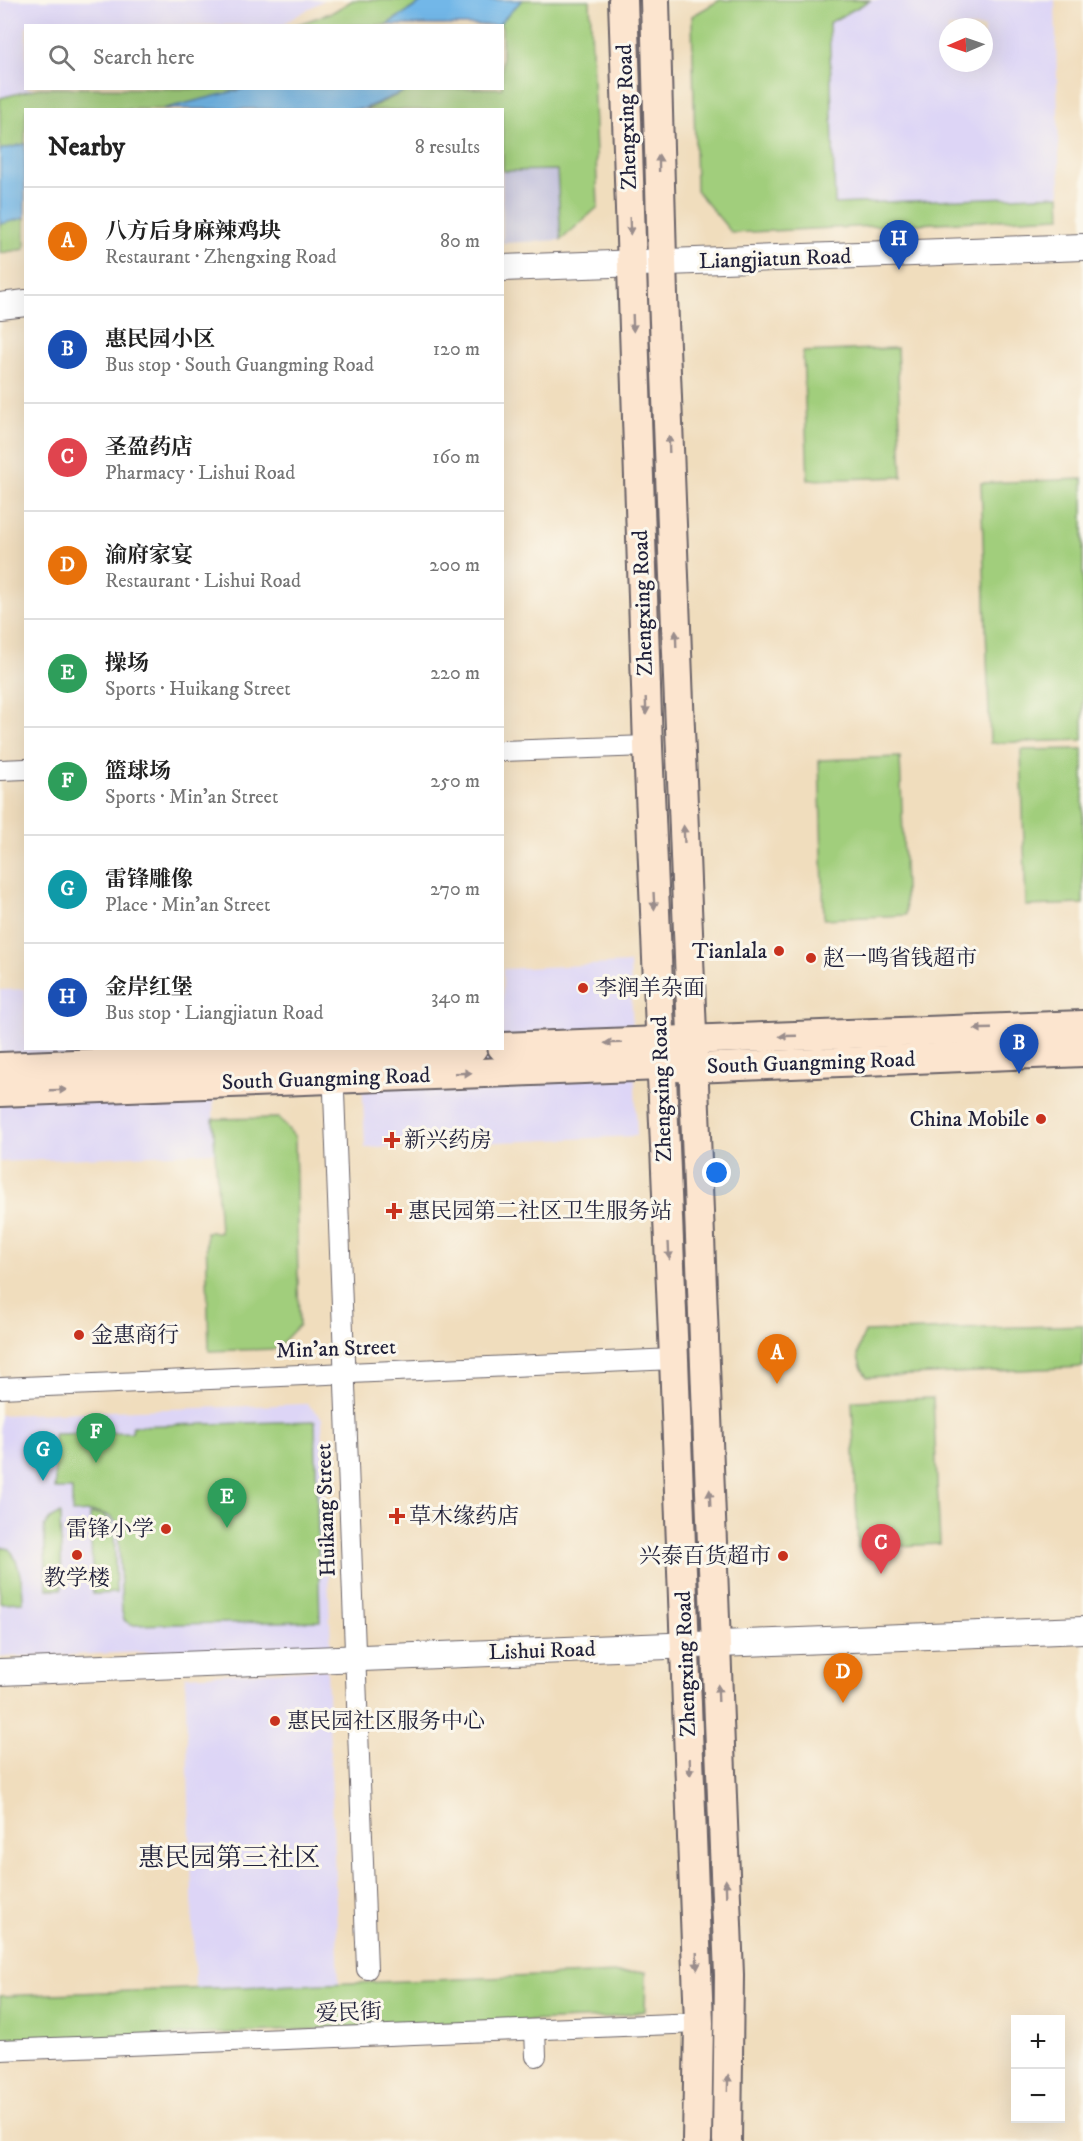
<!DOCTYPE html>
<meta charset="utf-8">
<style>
body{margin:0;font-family:"IM FELL DW Pica","Noto Serif SC",serif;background:#f2f2f2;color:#222}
.controls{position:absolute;right:18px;bottom:18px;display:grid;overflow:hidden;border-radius:0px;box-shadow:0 6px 24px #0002}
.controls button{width:54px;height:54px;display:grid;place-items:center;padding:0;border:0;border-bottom:2px solid #e0e0e0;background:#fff;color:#222;font:30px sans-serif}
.compass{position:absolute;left:939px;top:18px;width:54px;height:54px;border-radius:50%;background:#fff;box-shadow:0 6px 24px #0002;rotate:268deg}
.you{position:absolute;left:717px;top:1173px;width:21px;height:21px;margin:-15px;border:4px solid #fff;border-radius:50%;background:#1a73e8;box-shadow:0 0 0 9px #1a73e833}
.badge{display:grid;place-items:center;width:39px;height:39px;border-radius:50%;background:#c8321e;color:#fff;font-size:20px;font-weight:700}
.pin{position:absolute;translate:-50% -50px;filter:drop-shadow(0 2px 3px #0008)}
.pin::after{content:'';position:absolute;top:32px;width:21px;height:18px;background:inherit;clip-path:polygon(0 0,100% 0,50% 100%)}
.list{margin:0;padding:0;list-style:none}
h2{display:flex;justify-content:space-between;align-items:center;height:78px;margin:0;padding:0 24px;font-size:26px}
h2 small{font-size:20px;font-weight:400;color:#767676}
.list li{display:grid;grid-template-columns:39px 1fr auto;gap:18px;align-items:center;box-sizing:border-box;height:108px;padding:0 24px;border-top:2px solid #e0e0e0}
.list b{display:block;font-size:22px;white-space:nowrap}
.list p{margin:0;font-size:20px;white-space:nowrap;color:#767676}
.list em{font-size:20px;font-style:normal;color:#767676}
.icon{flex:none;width:33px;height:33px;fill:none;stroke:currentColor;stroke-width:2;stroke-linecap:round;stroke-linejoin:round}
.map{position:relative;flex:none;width:1083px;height:2141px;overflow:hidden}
.search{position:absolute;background:#fff;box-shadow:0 6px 24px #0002;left:24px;top:24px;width:480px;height:66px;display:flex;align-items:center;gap:15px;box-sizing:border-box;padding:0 21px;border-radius:0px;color:#767676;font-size:22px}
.panel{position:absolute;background:#fff;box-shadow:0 6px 24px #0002;left:24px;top:108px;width:480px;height:942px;border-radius:0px}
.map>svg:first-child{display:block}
.built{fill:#ddd5f6;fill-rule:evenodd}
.industrial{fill:#c2c1dc}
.green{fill:#a1ce7b;stroke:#62785b;stroke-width:1.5}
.water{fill:#72b7e8;stroke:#4a6c92;stroke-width:1.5}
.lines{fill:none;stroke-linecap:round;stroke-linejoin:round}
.minor-casing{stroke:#6a6368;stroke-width:22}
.tertiary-casing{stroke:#6a6368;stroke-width:28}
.secondary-casing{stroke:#6a6368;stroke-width:32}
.minor{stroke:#fff;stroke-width:20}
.tertiary{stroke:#fff;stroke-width:26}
.secondary{stroke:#fce5cf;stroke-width:28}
.oneway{fill:#9a8d8c}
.poi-dot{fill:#c8321e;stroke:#fbf7ec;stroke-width:2}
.labels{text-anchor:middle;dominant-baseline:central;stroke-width:6;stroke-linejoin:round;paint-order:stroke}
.street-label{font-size:22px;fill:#22223b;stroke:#fbf7ec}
.poi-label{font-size:22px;fill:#22223b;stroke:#fbf7ec;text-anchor:start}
.quarter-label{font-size:26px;fill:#22223b;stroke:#fbf7ec}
</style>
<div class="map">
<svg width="1083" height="2141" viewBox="0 0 1083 2141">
<rect width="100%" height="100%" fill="#fbf7ec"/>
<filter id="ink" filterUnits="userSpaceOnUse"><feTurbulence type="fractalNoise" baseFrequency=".0167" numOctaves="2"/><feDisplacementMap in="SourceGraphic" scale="12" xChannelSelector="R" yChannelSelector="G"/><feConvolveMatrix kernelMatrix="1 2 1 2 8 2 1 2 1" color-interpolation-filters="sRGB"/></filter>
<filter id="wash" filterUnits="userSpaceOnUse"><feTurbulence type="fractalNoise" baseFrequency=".008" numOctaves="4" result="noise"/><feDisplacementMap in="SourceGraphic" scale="24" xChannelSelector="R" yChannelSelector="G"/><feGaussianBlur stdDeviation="1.35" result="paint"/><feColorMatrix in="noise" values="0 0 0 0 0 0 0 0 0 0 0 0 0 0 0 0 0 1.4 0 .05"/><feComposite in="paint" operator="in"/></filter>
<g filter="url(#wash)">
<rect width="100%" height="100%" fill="#f0ddbd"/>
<g class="built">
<path d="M0 0H324L281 25 26 26V88L39 89 0 98Z"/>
<path d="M871 0H1055L1060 195 835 205 829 23ZM948 27H984V63H948Z"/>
<path d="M630 963 637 1136 365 1148 361 1049 502 1048 503 969Z"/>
<path d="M25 989 26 1048 215 1049 213 1119 215 1152 0 1162V990Z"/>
<path d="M307 1404 322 1418 331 1646 0 1657V1415Z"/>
<path d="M327 1669 339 1984 195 1989 185 1676Z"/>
</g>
<path class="industrial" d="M557 170 561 240 503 243 502 171Z"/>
<g class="green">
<path d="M353 0H425L386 25 293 26 333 12Z"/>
<path d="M522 0H590L598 207 561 240 557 170 503 171 502 110H365L410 89 502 88V26L498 25Z"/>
<path d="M720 0H871L829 23 835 204 1060 195 1061 217 732 233 696 190 692 16Z"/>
<path d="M39 88 247 89 163 109 26 110 25 144 0 150V98Z"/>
<path d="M25 217V249L0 253V221Z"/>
<path d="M897 348 902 477 808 480 803 352Z"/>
<path d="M1083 479V740L990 743 981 483Z"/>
<path d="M1083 749V904L1026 906 1021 750Z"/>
<path d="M900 757 906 915 824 919 819 760Z"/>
<path d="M279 1118 295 1137 299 1325 276 1349 209 1351 206 1232H220L213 1119Z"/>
<path d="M1083 1325V1367L867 1377C855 1359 856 1351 865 1332Z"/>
<path d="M933 1398 940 1544 858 1548 852 1401Z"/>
<path d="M315 1421 320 1621 131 1625 124 1620 122 1612 118 1524C104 1508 92 1512 72 1513V1489H55L54 1434 132 1432V1426Z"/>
<path d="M60 1513 62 1589H47L44 1527 50 1519Z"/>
<path d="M102 1514 111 1522 114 1528 116 1593 93 1594 90 1514Z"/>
<path d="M0 1547 10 1549C20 1565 23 1583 23 1602L0 1603Z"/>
<path d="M646 1972 645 2011 606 2018 0 2042V1996Z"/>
</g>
<g class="water">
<path d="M425 0H522L498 25H386Z"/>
<path d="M247 88H410V89L363 109H163Z"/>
<path d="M25 144V218L0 224V150Z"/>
</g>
</g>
<g filter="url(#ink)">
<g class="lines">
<defs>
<g id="minor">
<path d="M502 751 648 746"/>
<path d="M0 770 26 769"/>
<path d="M333 1066 367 1969"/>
<path d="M0 1388 674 1359"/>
<path d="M535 2030 536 2056"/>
<path d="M0 2050 699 2023"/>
</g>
<g id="tertiary">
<path d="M502 268 1083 247"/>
<path d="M0 306 26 303"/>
<path d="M0 1672 1083 1630"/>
</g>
<g id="secondary">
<path d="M623 0 648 746 674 1359 699 2023 697 2141"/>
<path d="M655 0 663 296 729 1975 727 2141"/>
<path d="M502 1047 1083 1025"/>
<path d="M0 1067 473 1048"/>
<path d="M0 1092 660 1066 693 1068 1083 1052"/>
</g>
</defs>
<use href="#minor" class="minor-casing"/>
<use href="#tertiary" class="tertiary-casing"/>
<use href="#secondary" class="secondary-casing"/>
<use href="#minor" class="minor"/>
<use href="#tertiary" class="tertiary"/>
<use href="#secondary" class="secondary"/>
</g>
<defs><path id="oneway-solid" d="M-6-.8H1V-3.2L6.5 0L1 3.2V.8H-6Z" transform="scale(1.5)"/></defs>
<g class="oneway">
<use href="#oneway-solid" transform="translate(659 163) rotate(-91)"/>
<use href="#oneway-solid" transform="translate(630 226) rotate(88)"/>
<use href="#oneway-solid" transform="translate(633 323) rotate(88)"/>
<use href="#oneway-solid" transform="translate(669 444) rotate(-92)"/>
<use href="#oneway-solid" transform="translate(676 639) rotate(-92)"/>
<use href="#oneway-solid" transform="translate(646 706) rotate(88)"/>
<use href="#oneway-solid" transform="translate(684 834) rotate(-93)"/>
<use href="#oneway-solid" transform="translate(654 901) rotate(87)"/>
<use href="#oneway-solid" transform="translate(983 1029) rotate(178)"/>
<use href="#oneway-solid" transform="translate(788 1036) rotate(178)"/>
<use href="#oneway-solid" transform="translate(613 1043) rotate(178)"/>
<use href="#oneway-solid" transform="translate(463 1073) rotate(-2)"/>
<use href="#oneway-solid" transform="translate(58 1090) rotate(-2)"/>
<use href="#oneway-solid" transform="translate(669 1251) rotate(87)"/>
<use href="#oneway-solid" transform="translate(710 1498) rotate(-92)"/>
<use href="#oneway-solid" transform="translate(718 1693) rotate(-92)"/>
<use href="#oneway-solid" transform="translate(690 1767) rotate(88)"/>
<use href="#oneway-solid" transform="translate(726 1888) rotate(-92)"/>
<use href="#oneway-solid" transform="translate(697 1961) rotate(88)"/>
<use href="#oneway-solid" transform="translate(728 2083) rotate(-89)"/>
</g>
</g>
<g class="poi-dot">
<circle cx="779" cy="951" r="6"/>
<circle cx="811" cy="958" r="6"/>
<circle cx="583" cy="988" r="6"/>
<circle cx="1041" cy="1119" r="6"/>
<path d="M389 1131h6v6h6v6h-6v6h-6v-6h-6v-6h6z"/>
<path d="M391 1202h6v6h6v6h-6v6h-6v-6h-6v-6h6z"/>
<circle cx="79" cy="1335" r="6"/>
<path d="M394 1507h6v6h6v6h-6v6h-6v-6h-6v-6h6z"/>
<circle cx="166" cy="1529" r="6"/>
<circle cx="77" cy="1555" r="6"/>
<circle cx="783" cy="1556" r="6"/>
<circle cx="275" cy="1721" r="6"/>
</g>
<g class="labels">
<g class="street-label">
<text transform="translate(627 117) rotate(-92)">Zhengxing Road</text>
<text transform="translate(775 259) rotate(-2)">Liangjiatun Road</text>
<text transform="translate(643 603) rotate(-92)">Zhengxing Road</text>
<text transform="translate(811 1063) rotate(-2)">South Guangming Road</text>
<text transform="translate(326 1079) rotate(-2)">South Guangming Road</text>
<text transform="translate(662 1089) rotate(-92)">Zhengxing Road</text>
<text transform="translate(336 1349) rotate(-2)">Min'an Street</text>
<text transform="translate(326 1510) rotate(-92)">Huikang Street</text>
<text transform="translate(542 1651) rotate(-2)">Lishui Road</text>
<text transform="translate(686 1664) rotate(-92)">Zhengxing Road</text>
<text transform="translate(349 2013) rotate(-2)">爱民街</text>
</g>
<g class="poi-label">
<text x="767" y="951" text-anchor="end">Tianlala</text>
<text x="823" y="958">赵一鸣省钱超市</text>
<text x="595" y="988">李润羊杂面</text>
<text x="1029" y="1119" text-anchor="end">China Mobile</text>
<text x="404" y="1140">新兴药房</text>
<text x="408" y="1211">惠民园第二社区卫生服务站</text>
<text x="91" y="1335">金惠商行</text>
<text x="409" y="1516">草木缘药店</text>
<text x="154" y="1529" text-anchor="end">雷锋小学</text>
<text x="771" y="1556" text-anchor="end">兴泰百货超市</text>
<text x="77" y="1578" text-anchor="middle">教学楼</text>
<text x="287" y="1721">惠民园社区服务中心</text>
</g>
<g class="quarter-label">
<text x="229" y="1858">惠民园第三社区</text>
</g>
</g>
</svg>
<div class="controls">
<button>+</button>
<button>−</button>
</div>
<svg class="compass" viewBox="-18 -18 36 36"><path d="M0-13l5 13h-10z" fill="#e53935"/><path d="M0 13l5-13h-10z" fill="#767676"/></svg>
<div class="you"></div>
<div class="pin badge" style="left:777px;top:1384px;background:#e8710a">A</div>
<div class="pin badge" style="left:1019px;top:1074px;background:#1a4fb4">B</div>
<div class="pin badge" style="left:881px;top:1574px;background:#e0444e">C</div>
<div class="pin badge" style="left:843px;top:1703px;background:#e8710a">D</div>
<div class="pin badge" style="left:227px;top:1528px;background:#2e9e5b">E</div>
<div class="pin badge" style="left:96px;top:1463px;background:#2e9e5b">F</div>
<div class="pin badge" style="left:43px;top:1481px;background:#0f9aa8">G</div>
<div class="pin badge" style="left:899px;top:270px;background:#1a4fb4">H</div>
<div class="search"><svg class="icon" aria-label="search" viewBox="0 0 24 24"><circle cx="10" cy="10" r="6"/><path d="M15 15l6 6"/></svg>Search here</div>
<section class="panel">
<h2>Nearby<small>8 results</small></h2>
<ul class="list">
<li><span class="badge" style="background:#e8710a">A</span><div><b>八方后身麻辣鸡块</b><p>Restaurant · Zhengxing Road</p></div><em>80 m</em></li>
<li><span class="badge" style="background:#1a4fb4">B</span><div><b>惠民园小区</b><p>Bus stop · South Guangming Road</p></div><em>120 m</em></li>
<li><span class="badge" style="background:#e0444e">C</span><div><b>圣盈药店</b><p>Pharmacy · Lishui Road</p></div><em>160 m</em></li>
<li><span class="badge" style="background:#e8710a">D</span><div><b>渝府家宴</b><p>Restaurant · Lishui Road</p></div><em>200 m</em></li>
<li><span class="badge" style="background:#2e9e5b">E</span><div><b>操场</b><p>Sports · Huikang Street</p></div><em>220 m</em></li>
<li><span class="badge" style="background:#2e9e5b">F</span><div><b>篮球场</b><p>Sports · Min'an Street</p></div><em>250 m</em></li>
<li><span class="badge" style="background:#0f9aa8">G</span><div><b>雷锋雕像</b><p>Place · Min'an Street</p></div><em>270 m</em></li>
<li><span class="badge" style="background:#1a4fb4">H</span><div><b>金岸红堡</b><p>Bus stop · Liangjiatun Road</p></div><em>340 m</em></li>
</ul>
</section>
</div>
